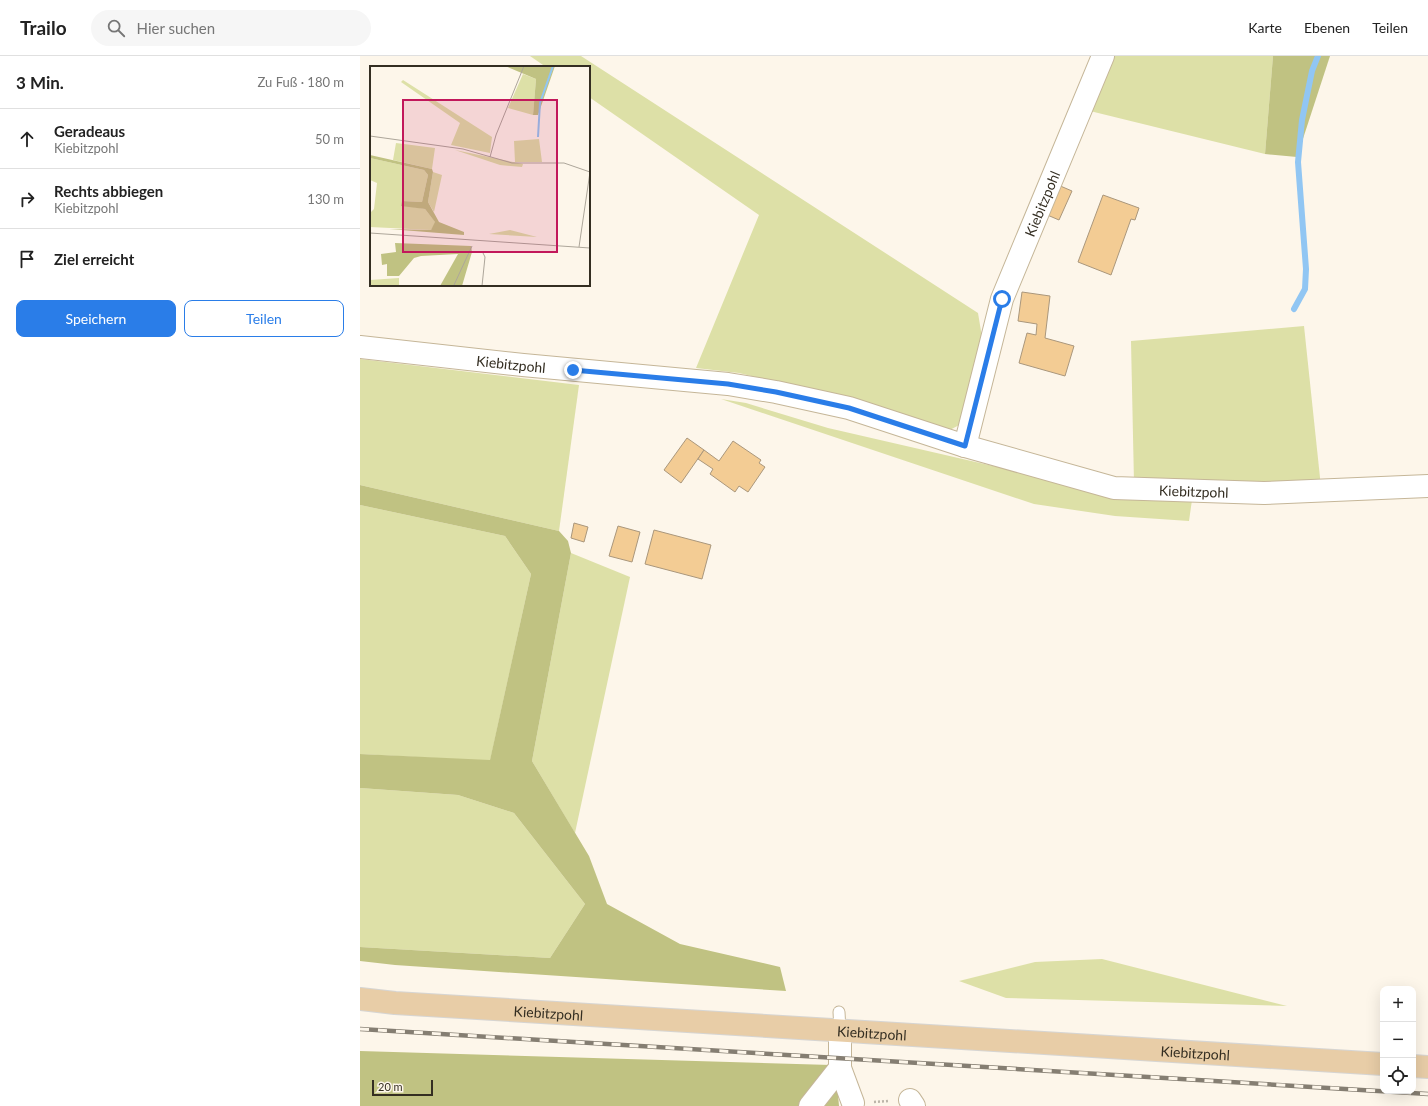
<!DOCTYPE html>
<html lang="de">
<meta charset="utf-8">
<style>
body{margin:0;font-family:Lato,sans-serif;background:#f6f6f6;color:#222}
.controls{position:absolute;right:12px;bottom:12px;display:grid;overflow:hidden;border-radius:8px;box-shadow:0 4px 16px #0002}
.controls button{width:36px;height:36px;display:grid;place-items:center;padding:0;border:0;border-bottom:1px solid #e0e0e0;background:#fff;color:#222;font:20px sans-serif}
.scale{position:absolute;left:12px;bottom:10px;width:61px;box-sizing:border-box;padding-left:4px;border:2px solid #342e22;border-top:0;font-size:11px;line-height:14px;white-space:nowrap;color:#342e22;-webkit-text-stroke:3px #fdf6ea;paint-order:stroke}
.stop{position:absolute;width:12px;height:12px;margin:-9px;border:3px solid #2a7de8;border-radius:50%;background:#fff}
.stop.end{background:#2a7de8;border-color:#fff;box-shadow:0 1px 4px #0008}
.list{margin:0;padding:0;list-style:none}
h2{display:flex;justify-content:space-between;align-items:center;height:52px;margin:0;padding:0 16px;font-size:17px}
h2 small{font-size:13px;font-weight:400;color:#767676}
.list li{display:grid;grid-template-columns:26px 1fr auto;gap:12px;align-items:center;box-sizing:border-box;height:60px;padding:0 16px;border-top:1px solid #e0e0e0}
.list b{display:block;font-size:15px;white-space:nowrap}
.list p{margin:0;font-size:13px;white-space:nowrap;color:#767676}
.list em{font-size:13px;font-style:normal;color:#767676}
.actions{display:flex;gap:8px;padding:12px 16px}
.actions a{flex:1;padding:9px 0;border:1px solid #2a7de8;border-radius:8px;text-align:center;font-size:14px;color:#2a7de8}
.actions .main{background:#2a7de8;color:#fff}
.icon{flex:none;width:22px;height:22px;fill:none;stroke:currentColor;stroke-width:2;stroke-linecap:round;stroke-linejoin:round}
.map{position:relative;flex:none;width:1068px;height:1050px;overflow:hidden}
header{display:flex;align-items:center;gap:24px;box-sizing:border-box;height:56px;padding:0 20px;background:#fff;border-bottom:1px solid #e0e0e0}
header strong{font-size:19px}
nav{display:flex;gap:22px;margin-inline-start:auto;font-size:14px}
.search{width:280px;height:36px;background:#f6f6f6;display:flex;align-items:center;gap:10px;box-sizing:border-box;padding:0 14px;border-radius:22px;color:#767676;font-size:15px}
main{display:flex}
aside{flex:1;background:#fff}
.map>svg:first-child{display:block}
.green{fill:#dde0a7}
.forest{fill:#c0c282}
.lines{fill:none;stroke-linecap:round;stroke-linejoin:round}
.stream{stroke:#91c6f3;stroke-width:6}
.building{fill:#f3cc94;stroke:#aa977c}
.lane-casing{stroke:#c5b698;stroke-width:13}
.street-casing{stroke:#c5b698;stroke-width:24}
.primary-casing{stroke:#d6d5d3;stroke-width:24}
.path{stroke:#bcb5a9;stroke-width:2.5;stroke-dasharray:2 2;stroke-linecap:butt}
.lane{stroke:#fff;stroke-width:11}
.street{stroke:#fff;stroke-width:22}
.primary{stroke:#e8cda7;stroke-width:22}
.rail-casing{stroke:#857e72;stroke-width:4.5}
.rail{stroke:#fdf6ea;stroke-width:3;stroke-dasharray:9;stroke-linecap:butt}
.route{stroke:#2a7de8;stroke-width:5}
.labels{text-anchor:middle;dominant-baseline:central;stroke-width:3;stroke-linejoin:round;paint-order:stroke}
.street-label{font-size:14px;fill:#342e22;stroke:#fdf6ea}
.inset-river{fill:none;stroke:#91c6f3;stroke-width:2}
.inset-road{fill:none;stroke:#ada69a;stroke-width:1}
.view{fill:#c2185b;fill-opacity:0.15;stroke:#c2185b;stroke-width:2}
.inset-edge{fill:none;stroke:#342e22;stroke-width:2}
</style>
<header>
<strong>Trailo</strong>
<div class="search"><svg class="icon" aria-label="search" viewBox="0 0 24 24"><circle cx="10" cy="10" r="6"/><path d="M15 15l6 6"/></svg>Hier suchen</div>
<nav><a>Karte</a><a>Ebenen</a><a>Teilen</a></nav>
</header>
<main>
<aside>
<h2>3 Min.<small>Zu Fuß · 180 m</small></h2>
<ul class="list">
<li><svg class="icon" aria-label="ahead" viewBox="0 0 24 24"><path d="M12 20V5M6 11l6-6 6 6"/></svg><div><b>Geradeaus</b><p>Kiebitzpohl</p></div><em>50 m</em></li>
<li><svg class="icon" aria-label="right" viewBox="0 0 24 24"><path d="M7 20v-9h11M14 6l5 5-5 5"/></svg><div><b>Rechts abbiegen</b><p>Kiebitzpohl</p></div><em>130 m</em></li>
<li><svg class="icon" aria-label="arrive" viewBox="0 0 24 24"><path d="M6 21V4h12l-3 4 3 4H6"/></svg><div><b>Ziel erreicht</b></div></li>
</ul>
<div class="actions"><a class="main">Speichern</a><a>Teilen</a></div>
</aside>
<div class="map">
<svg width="1068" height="1050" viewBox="0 0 1068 1050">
<rect width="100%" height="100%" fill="#fdf6ea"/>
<g class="green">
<path d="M170 0H221L618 257 623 287 603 367 586 376 480 341 379 317 336 312 399 159 229 41V11H186Z"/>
<path d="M754 0H913L905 98 730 55Z"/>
<path d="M944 270 961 431 774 427 771 285Z"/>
<path d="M0 303 219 329 199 475 0 429Z"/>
<path d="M361 343 386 347 468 372 681 421 832 444 829 465 755 460 674 448Z"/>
<path d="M0 449 145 480 171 518 130 705 0 698Z"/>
<path d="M211 497 270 521 215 777 172 705Z"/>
<path d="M0 732 98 739 154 757 225 848 190 902 0 891Z"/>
<path d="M742 903 927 950 646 942 599 925 675 906Z"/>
</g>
<g class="forest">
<path d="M913 0H970L937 101 905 98Z"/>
<path d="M0 429 199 475 208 485 211 497 172 705 229 800 247 848 320 888 420 911 426 935 35 909 0 905V891L190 902 225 848 154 757 98 739 0 732V698L130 704 171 518 145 480 0 449Z"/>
<path d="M0 995 471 1009 476 1018 479 1050H0Z"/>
</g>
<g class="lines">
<path class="stream" d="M934 253 945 233 946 213 938 106 942 64 952 15 958 0"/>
</g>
<g class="building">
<path d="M698 129 712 135 699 164 685 158Z"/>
<path d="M743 139 779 152 775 164 771 163 751 219 718 206Z"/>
<path d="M662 236 690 240 685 282 714 290 705 320 659 307 667 277 676 279 677 268 658 265Z"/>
<path d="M327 382 344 394 321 427 304 414Z"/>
<path d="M373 385 401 404 399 407 405 411 388 436 379 430 375 436 350 418 353 413 338 403 344 394 359 405Z"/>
<path d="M214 467 228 471 224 486 211 482Z"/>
<path d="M258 470 280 476 272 506 249 500Z"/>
<path d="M294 474 351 489 342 523 285 508Z"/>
</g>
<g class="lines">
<defs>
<path id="lane" d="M479 956 480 974"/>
<g id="street">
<path id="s1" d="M0 291 163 309 368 328 416 336 489 352 605 390 754 432 904 437 1068 430"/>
<path id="s2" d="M605 390 642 243 743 0"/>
<path d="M480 974V1012L493 1047"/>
<path d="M550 1044 554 1050"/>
<path d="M450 1050 480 1012"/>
</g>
<g id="primary">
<path id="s3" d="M0 943 35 947 1023 1008"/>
<path d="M1053 1010 1068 1011"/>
</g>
</defs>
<use href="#lane" class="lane-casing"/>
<use href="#street" class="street-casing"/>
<use href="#primary" class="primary-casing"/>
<path class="path" d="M514 1046 529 1045"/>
<use href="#lane" class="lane"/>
<use href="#street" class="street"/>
<use href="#primary" class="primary"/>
<defs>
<path id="rail" d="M0 973 1068 1038"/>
</defs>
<use href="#rail" class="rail-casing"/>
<use href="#rail" class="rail"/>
</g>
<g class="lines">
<path class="route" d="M213 314 368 328 416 336 489 352 605 390 642 243"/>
</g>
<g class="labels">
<g class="street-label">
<text stroke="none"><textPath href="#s2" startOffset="255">Kiebitzpohl</textPath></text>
<text stroke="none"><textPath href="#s1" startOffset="152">Kiebitzpohl</textPath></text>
<text stroke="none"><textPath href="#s1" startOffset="850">Kiebitzpohl</textPath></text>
<text stroke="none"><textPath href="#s3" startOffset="189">Kiebitzpohl</textPath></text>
<text stroke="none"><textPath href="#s3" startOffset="513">Kiebitzpohl</textPath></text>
<text stroke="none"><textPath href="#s3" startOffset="837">Kiebitzpohl</textPath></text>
</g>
</g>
<g transform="translate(10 10)">
<rect width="220" height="220" fill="#fdf6ea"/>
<path d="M153 8 166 13 163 49 138 42ZM33 14 122 71 120 87 81 79 90 57 31 16ZM169 73 172 96H145L144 75ZM26 77 65 82 62 103 23 94ZM85 84 153 98 152 101 130 99ZM0 92 54 104 58 109 52 136 32 135V139L55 143 66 157 61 164 0 161V147L4 143 7 117 0 114ZM63 106 72 109 64 146 58 136ZM140 164 167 171 119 168ZM29 212V220H0V214Z" fill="#dde0a7"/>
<path d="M135 0H185L168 49H163L166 13ZM0 89 62 103 63 106 58 136 69 156 94 166V169L19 163 61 164 65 156 55 143 31 140 32 135 52 136 58 109 54 104 0 92ZM25 177 101 180 102 186 92 220H70L88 188 51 190 44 192 29 210H17V198L12 199 11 188 26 186Z" fill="#c0c282"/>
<path class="inset-river" d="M168 71 170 37 183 0"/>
<path class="inset-road" d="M0 70 93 83 142 97H194L220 106 209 181M120 91 126 69 154 0M0 167 220 182M84 219 102 180M112 220 115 191 112 185"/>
<path class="view" d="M33 34H187V186H33Z"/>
<rect width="220" height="220" class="inset-edge"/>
</g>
</svg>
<div class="controls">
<button>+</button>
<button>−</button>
<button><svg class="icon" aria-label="locate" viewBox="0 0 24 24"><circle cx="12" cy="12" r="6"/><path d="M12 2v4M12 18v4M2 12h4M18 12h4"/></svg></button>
</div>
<div class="scale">20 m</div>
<div class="stop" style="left:642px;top:243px"></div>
<div class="stop end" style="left:213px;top:314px"></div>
</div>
</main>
